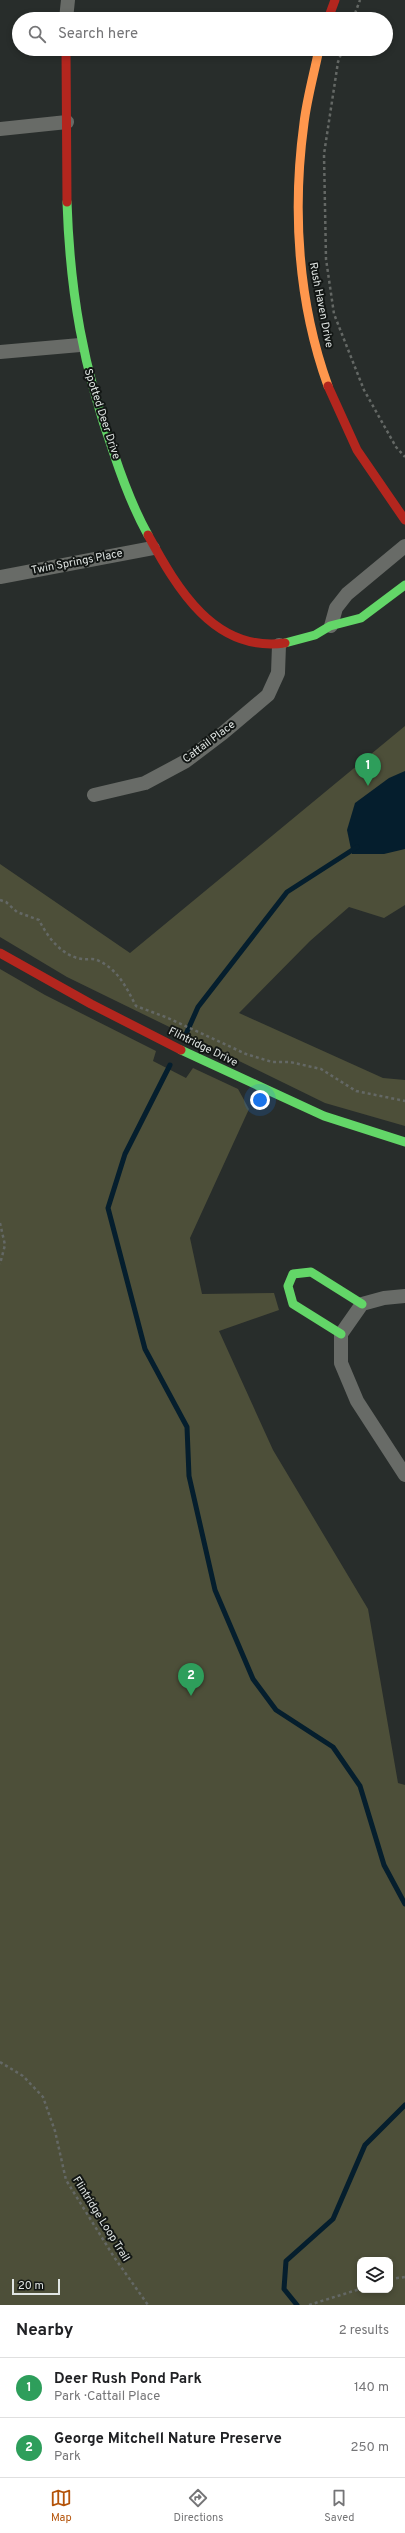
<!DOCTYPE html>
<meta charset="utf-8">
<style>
body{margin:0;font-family:Overpass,sans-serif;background:#f6f6f6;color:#202124}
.controls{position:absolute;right:12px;bottom:12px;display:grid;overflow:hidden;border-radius:8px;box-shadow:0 2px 6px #0003}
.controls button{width:36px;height:36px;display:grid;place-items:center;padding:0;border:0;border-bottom:1px solid #e0e0e0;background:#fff;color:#202124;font:20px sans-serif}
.scale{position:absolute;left:12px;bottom:10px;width:48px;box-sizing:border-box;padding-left:4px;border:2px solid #e0e5e3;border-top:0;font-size:11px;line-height:14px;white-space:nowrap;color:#e0e5e3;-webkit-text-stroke:3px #121614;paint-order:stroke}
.you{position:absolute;left:260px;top:1100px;width:14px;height:14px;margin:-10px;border:3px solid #fff;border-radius:50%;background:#1a73e8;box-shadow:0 0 0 6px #1a73e833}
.badge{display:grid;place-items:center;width:26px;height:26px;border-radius:50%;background:#b45309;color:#fff;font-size:13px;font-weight:700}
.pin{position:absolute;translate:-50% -33px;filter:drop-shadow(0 1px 2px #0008)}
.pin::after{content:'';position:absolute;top:21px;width:14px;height:12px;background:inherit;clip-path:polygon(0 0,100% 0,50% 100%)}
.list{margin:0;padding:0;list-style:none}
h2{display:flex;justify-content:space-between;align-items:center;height:52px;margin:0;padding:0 16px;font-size:17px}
h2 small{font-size:13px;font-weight:400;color:#757577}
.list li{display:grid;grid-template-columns:26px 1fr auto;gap:12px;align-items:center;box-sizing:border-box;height:60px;padding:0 16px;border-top:1px solid #e0e0e0}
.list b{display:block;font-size:15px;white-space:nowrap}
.list p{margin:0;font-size:13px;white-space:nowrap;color:#757577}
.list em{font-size:13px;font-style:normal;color:#757577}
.icon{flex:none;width:22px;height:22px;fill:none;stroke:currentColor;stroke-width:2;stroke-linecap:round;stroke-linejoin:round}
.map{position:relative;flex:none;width:405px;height:2305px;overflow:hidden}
.search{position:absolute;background:#fff;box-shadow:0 2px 6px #0003;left:12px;right:12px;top:12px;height:44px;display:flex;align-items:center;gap:10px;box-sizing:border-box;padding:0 14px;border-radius:22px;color:#757577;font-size:15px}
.sheet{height:172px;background:#fff}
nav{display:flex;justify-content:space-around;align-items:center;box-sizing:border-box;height:56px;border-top:1px solid #e0e0e0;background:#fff;font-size:11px;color:#757577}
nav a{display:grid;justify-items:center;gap:2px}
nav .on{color:#b45309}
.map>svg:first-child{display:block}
.green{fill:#4d4f39;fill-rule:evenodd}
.water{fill:#051e2d}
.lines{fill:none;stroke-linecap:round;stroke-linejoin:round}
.stream{stroke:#051e2d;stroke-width:5}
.path{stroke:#646865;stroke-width:2.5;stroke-dasharray:3 3;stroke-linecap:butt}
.street{stroke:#686b67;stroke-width:14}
.fast{stroke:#63d668;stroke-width:9}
.slow{stroke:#ff974d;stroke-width:9}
.jam{stroke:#b3261e;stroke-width:9}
.labels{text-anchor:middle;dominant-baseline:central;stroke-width:4;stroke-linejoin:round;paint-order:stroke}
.street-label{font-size:11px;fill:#e0e5e3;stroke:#121614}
</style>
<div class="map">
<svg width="405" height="2305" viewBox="0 0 405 2305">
<rect width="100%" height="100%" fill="#282d2b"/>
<g class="green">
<path d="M405 726V905L384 918 349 907 310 941 239 1013 383 1078 405 1080V1126L325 1103 67 977 0 937V864L130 953Z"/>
<path d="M0 969 45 995 156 1051 153 1061 186 1078 193 1068 238 1089 249 1109 190 1238 202 1294 274 1293 279 1310 219 1331 273 1450 368 1609 398 1783 405 1785V2305H0ZM360 2260H390V2290H360Z"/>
</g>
<path class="water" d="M405 771V849L384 854H352L347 830 355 803 389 778Z"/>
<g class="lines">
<g class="stream">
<path d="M186 1034 198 1007 287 892 357 847"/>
<path d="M170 1065 125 1154 108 1208 145 1349 187 1427 189 1476 215 1590 253 1679 276 1710 333 1747 360 1786 384 1865 405 1904"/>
<path d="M297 2305 284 2289 286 2261 333 2219 365 2145 405 2105"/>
</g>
<g class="path">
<path d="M353 19 360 0"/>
<path d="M343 49 338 62 324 154 326 259 334 314 364 390 396 447 405 457"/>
<path d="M0 900 6 902 17 912 39 920C48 938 62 956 82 959 87 960 93 958 97 960 118 969 126 987 136 1006L168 1018 246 1054 272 1062H290L321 1069 356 1091 405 1101"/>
<path d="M0 1223 5 1245 0 1264"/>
<path d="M0 2062 23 2076 43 2097 55 2131 66 2180 114 2257 148 2305"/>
<path d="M390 2279 405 2277"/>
<path d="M309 2305 360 2289"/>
</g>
<g class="street">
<path d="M66 19 68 0"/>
<path d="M0 129 67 122"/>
<path d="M0 352 80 345"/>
<path d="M0 577 153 548"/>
<path d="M331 626 336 608 347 594 405 546"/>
<path d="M94 795 145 783 186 761 223 733 268 695 278 673 279 645"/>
<path d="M405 1296 384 1298 362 1304 341 1334V1363L357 1401 405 1475"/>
</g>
<g class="fast">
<path d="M67 202C70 292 83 368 114 454 123 481 134 510 148 535"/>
<path d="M285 643 315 635 330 626 361 618 405 585"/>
<path d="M181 1050 324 1116 405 1142"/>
<path d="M341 1334 293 1304 288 1286 293 1274 311 1272 362 1304"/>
</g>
<path class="slow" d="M319 49C314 74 307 98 304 123 292 211 298 303 328 386"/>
<g class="jam">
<path d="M328 19 335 0"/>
<path d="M66 49 67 202"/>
<path d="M328 386 357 450 405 520"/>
<path d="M148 535C177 588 214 653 285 643"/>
<path d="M0 953 91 1004 181 1050"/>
</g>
</g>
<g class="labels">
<g class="street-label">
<text transform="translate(321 305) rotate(79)">Rush Haven Drive</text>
<text transform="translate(102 414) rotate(72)">Spotted Deer Drive</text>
<text transform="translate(77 562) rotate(-11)">Twin Springs Place</text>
<text transform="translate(209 742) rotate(-37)">Cattail Place</text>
<text transform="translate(203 1047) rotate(26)">Flintridge Drive</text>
<text transform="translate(101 2219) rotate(58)">Flintridge Loop Trail</text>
</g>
</g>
</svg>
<div class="controls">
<button><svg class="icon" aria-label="layers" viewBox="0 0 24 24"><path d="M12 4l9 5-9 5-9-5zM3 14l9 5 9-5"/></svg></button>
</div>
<div class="scale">20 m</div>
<div class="you"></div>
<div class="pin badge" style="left:368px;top:786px;background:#2e9e5b">1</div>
<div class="pin badge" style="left:191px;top:1696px;background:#2e9e5b">2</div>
<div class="search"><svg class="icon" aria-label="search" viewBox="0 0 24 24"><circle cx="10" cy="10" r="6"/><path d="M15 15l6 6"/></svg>Search here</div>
</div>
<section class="sheet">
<h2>Nearby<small>2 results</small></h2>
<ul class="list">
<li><span class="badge" style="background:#2e9e5b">1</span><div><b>Deer Rush Pond Park</b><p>Park · Cattail Place</p></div><em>140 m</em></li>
<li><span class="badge" style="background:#2e9e5b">2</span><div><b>George Mitchell Nature Preserve</b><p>Park</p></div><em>250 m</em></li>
</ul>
</section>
<nav>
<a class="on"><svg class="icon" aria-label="map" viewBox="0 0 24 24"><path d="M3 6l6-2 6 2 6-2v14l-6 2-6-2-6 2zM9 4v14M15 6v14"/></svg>Map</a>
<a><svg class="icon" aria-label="directions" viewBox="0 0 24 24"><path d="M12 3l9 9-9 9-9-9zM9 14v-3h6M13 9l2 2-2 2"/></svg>Directions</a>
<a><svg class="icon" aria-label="saved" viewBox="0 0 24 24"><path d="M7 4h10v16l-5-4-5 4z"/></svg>Saved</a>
</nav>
